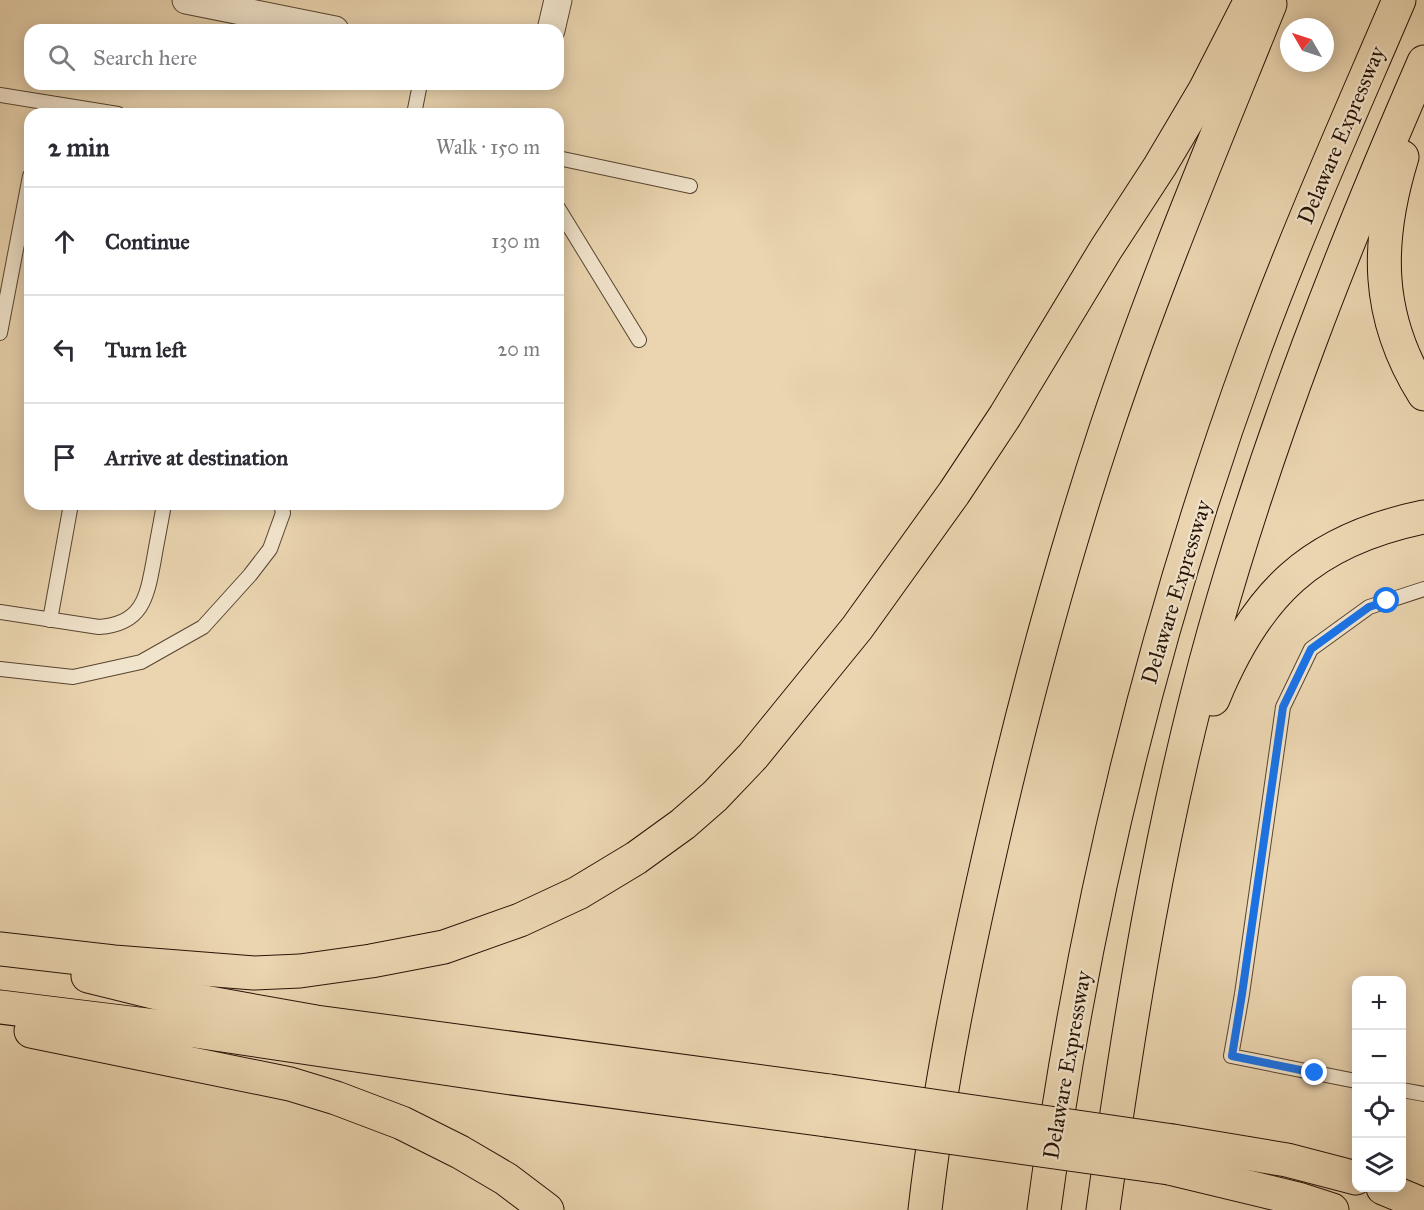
<!DOCTYPE html>
<meta charset="utf-8">
<style>
body{margin:0;font-family:"IM FELL Great Primer",serif;background:#f7f7f7;color:#2b2b33}
.controls{position:absolute;right:18px;bottom:18px;display:grid;overflow:hidden;border-radius:12px;box-shadow:0 3px 15px #0003}
.controls button{width:54px;height:54px;display:grid;place-items:center;padding:0;border:0;border-bottom:2px solid #e1e1e2;background:#fff;color:#2b2b33;font:30px sans-serif}
.compass{position:absolute;left:1280px;top:18px;width:54px;height:54px;border-radius:50%;background:#fff;box-shadow:0 3px 15px #0003;rotate:309deg}
.stop{position:absolute;width:18px;height:18px;margin:-14px;border:4px solid #1a73e8;border-radius:50%;background:#fff}
.stop.end{background:#1a73e8;border-color:#fff;box-shadow:0 2px 6px #0008}
.list{margin:0;padding:0;list-style:none}
h2{display:flex;justify-content:space-between;align-items:center;height:78px;margin:0;padding:0 24px;font-size:26px}
h2 small{font-size:20px;font-weight:400;color:#7c7c81}
.list li{display:grid;grid-template-columns:39px 1fr auto;gap:18px;align-items:center;box-sizing:border-box;height:108px;padding:0 24px;border-top:2px solid #e1e1e2}
.list b{display:block;font-size:22px;white-space:nowrap}
.list em{font-size:20px;font-style:normal;color:#7c7c81}
.icon{flex:none;width:33px;height:33px;fill:none;stroke:currentColor;stroke-width:2;stroke-linecap:round;stroke-linejoin:round}
.map{position:relative;flex:none;width:1424px;height:1210px;overflow:hidden}
.search{position:absolute;background:#fff;box-shadow:0 3px 15px #0003;left:24px;top:24px;width:540px;height:66px;display:flex;align-items:center;gap:15px;box-sizing:border-box;padding:0 21px;border-radius:18px;color:#7c7c81;font-size:22px}
.panel{position:absolute;background:#fff;box-shadow:0 3px 15px #0003;left:24px;top:108px;width:540px;height:402px;border-radius:18px}
.map>svg:first-child{display:block}
.lines{fill:none;stroke-linecap:round;stroke-linejoin:round}
.service-casing{stroke:#584430;stroke-width:16}
.minor-casing{stroke:#584430;stroke-width:29}
.motorway-casing{stroke:#281306;stroke-width:35}
.service{stroke:#f1e4cc;stroke-width:14}
.minor{stroke:#f1e4cc;stroke-width:27}
.motorway{stroke:#ead5b0;stroke-width:33}
.motorway-bridge-casing{stroke:#281306;stroke-width:35;stroke-linecap:butt}
.motorway-bridge{stroke:#ead5b0;stroke-width:33}
.route{stroke:#1a73e8;stroke-width:8}
.labels{text-anchor:middle;dominant-baseline:central;stroke-width:4.5;stroke-linejoin:round;paint-order:stroke}
.street-label{font-size:22px;fill:#281306;stroke:#f1e4cc}
</style>
<div class="map">
<svg width="1424" height="1210" viewBox="0 0 1424 1210">
<rect width="100%" height="100%" fill="#ead5b0"/>
<filter id="stains"><feTurbulence type="fractalNoise" baseFrequency=".00333" numOctaves="4"/><feColorMatrix values="0 0 0 0 .2 0 0 0 0 .09 0 0 0 0 .02 0 0 0 .5 -.17"/></filter>
<radialGradient id="worn" r=".72"><stop offset=".6" stop-color="#630" stop-opacity="0"/><stop offset="1" stop-color="#630" stop-opacity=".3"/></radialGradient>
<g class="lines">
<defs>
<g id="service">
<path d="M0 95 118 114"/>
<path d="M414 114 420 84"/>
<path d="M558 158 690 186"/>
<path d="M558 208 639 340"/>
<path d="M0 333 30 176"/>
<path d="M0 612 99 627C143 624 147 597 154 559 157 541 161 522 164 504"/>
<path d="M50 620 71 504"/>
<path d="M0 669 73 677 141 662 203 627 250 575 270 549 283 513 281 504"/>
<path d="M1356 1081 1231 1056 1242 994 1283 707 1311 649 1369 607 1424 589"/>
<path d="M1402 1090 1424 1094"/>
</g>
<g id="minor">
<path d="M186 0 335 30"/>
<path d="M551 30 558 0"/>
</g>
<g id="motorway">
<path d="M1402 157C1376 242 1375 316 1424 394"/>
<path d="M1213 699C1256 594 1311 540 1424 517"/>
<path d="M0 949 114 962 254 973 300 971 371 961 444 947 520 920 578 893 636 858 683 824 715 796 753 756 857 628 954 493 1005 416 1106 249 1160 166 1205 90 1251 0"/>
<path d="M88 976 165 995 316 1022 830 1091"/>
<path d="M0 1007 195 1031 497 1076 826 1120"/>
<path d="M31 1031 290 1084 336 1098 402 1123 460 1152 506 1179 547 1210"/>
<path d="M1173 1141 1287 1160 1356 1178"/>
<path d="M1169 1168 1298 1199 1332 1210"/>
<path d="M1383 1188 1424 1205"/>
<path d="M925 1210C939 1086 964 965 992 843 1024 703 1061 565 1106 429 1154 285 1213 145 1270 4"/>
<path d="M1044 1210C1083 917 1152 630 1253 353 1297 233 1349 117 1399 0"/>
<path d="M1103 1210C1130 1016 1161 821 1214 632 1269 436 1343 248 1424 62"/>
</g>
</defs>
<use href="#service" class="service-casing"/>
<use href="#minor" class="minor-casing"/>
<use href="#motorway" class="motorway-casing"/>
<use href="#service" class="service"/>
<use href="#minor" class="minor"/>
<use href="#motorway" class="motorway"/>
<defs>
<g id="motorway-bridge">
<path d="M830 1091 1173 1141"/>
<path d="M826 1120 1169 1168"/>
</g>
</defs>
<use href="#motorway-bridge" class="motorway-bridge-casing"/>
<use href="#motorway-bridge" class="motorway-bridge"/>
</g>
<g class="lines">
<path class="route" d="M1315 1073 1232 1056 1242 994 1283 707 1311 649 1369 607 1387 601"/>
</g>
<g class="labels">
<g class="street-label">
<text transform="translate(1341 135) rotate(-67)">Delaware Expressway</text>
<text transform="translate(1176 592) rotate(-73)">Delaware Expressway</text>
<text transform="translate(1067 1065) rotate(-80)">Delaware Expressway</text>
</g>
</g>
<rect width="100%" height="100%" filter="url(#stains)"/>
<rect width="100%" height="100%" fill="url(#worn)"/>
</svg>
<div class="controls">
<button>+</button>
<button>−</button>
<button><svg class="icon" aria-label="locate" viewBox="0 0 24 24"><circle cx="12" cy="12" r="6"/><path d="M12 2v4M12 18v4M2 12h4M18 12h4"/></svg></button>
<button><svg class="icon" aria-label="layers" viewBox="0 0 24 24"><path d="M12 4l9 5-9 5-9-5zM3 14l9 5 9-5"/></svg></button>
</div>
<svg class="compass" viewBox="-18 -18 36 36"><path d="M0-13l5 13h-10z" fill="#e53935"/><path d="M0 13l5-13h-10z" fill="#7c7c81"/></svg>
<div class="stop" style="left:1387px;top:601px"></div>
<div class="stop end" style="left:1315px;top:1073px"></div>
<div class="search"><svg class="icon" aria-label="search" viewBox="0 0 24 24"><circle cx="10" cy="10" r="6"/><path d="M15 15l6 6"/></svg>Search here</div>
<section class="panel">
<h2>2 min<small>Walk · 150 m</small></h2>
<ul class="list">
<li><svg class="icon" aria-label="ahead" viewBox="0 0 24 24"><path d="M12 20V5M6 11l6-6 6 6"/></svg><div><b>Continue</b></div><em>130 m</em></li>
<li><svg class="icon" aria-label="left" viewBox="0 0 24 24"><path d="M17 20v-9H6M10 6l-5 5 5 5"/></svg><div><b>Turn left</b></div><em>20 m</em></li>
<li><svg class="icon" aria-label="arrive" viewBox="0 0 24 24"><path d="M6 21V4h12l-3 4 3 4H6"/></svg><div><b>Arrive at destination</b></div></li>
</ul>
</section>
</div>
